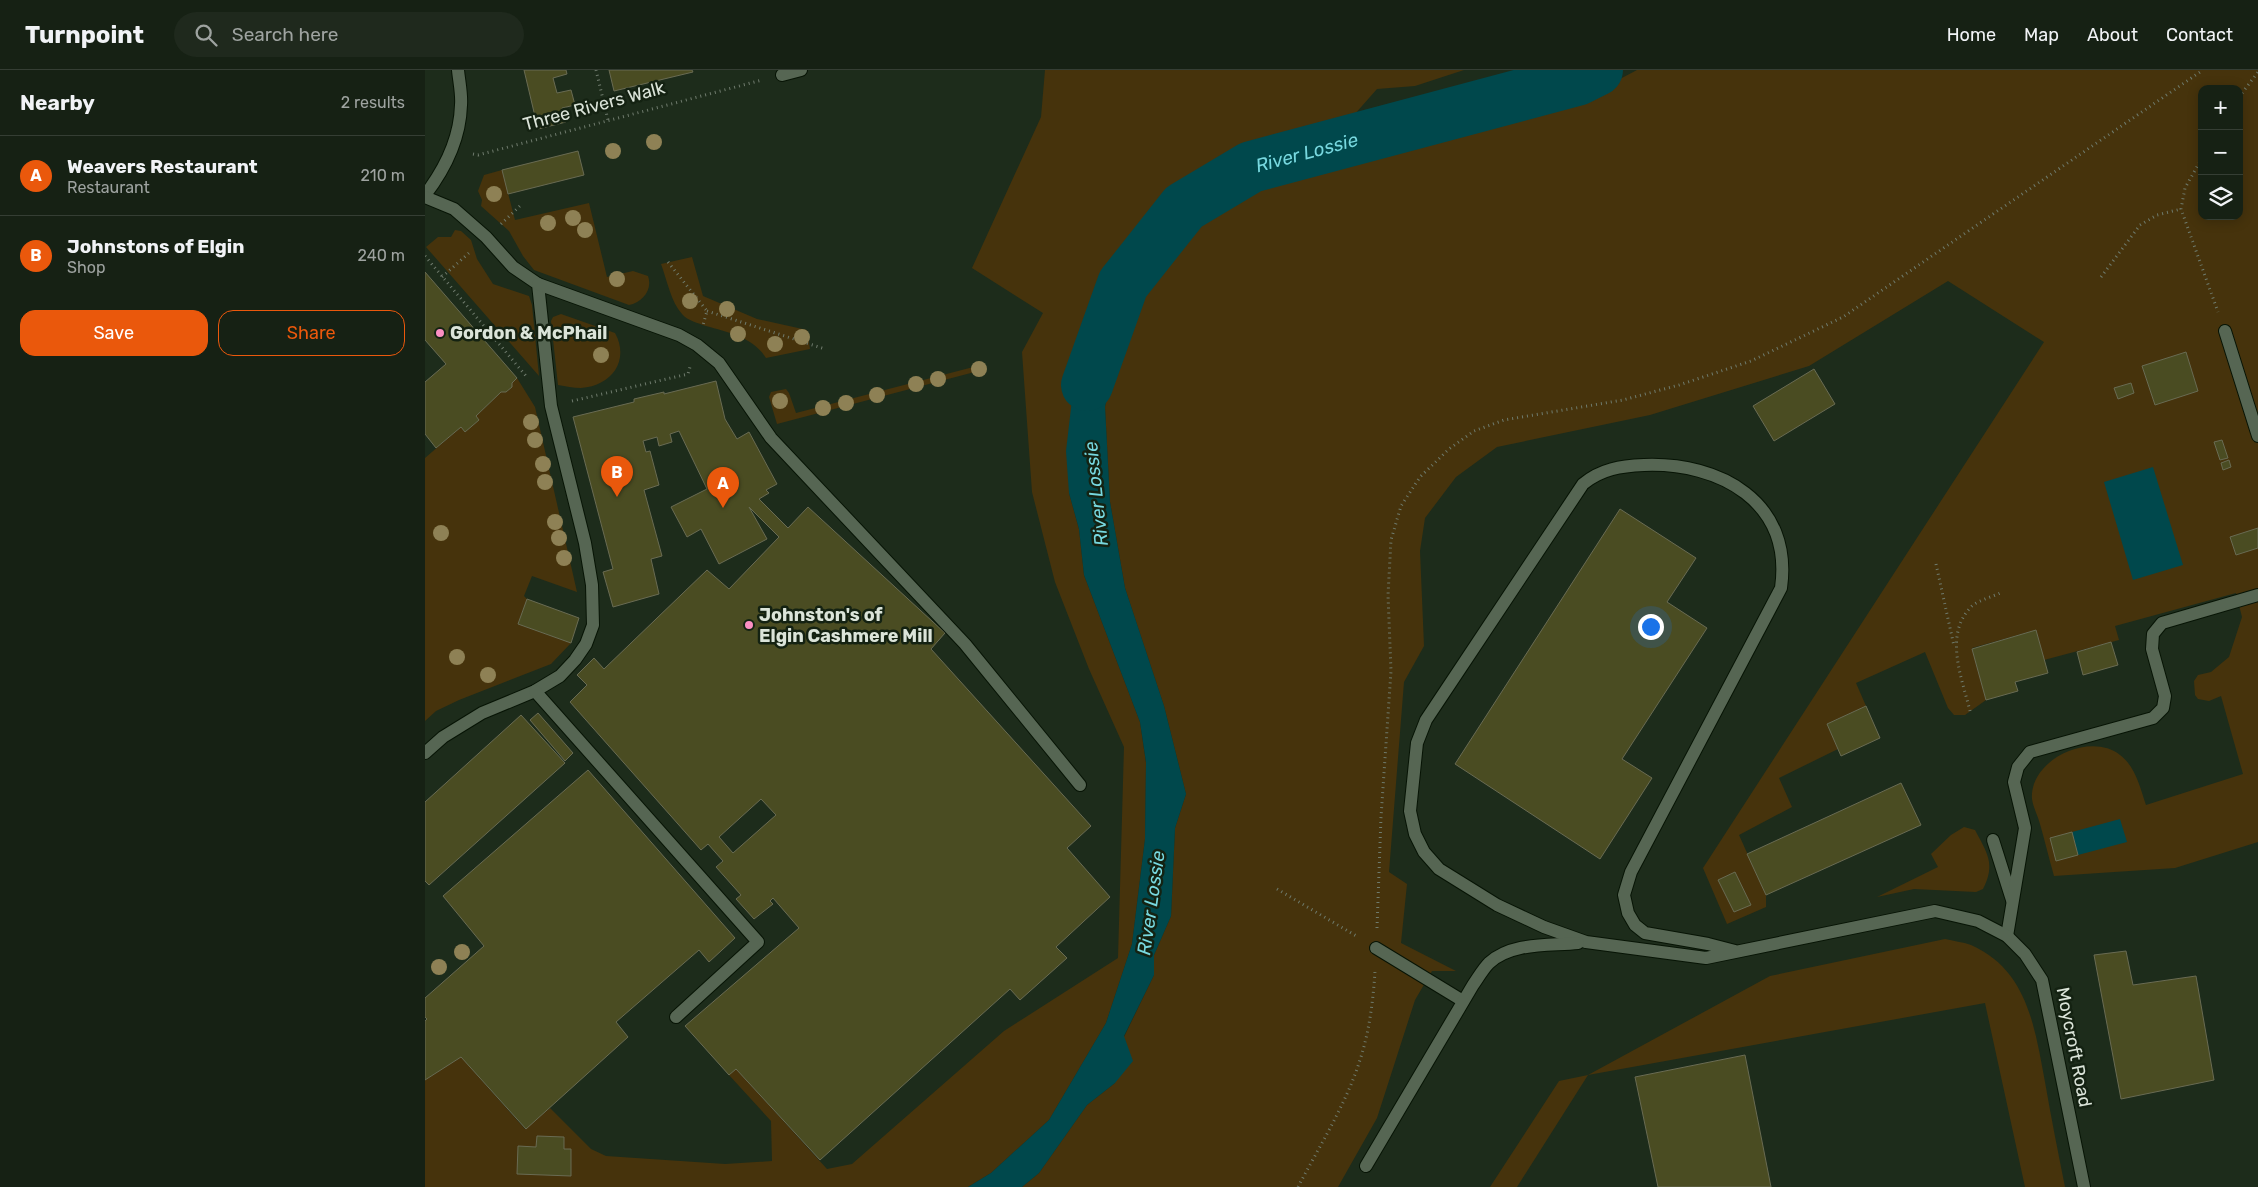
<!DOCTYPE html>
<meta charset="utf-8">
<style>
body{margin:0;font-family:Rubik,sans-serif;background:#1f291d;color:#f1f3f6}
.controls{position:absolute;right:15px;top:15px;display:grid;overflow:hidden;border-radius:10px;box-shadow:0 2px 12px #0003}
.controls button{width:45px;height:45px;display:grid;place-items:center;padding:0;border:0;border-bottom:1px solid #353e34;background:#162114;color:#f1f3f6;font:25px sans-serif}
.you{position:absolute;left:1225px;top:556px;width:18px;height:18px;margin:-12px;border:4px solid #fff;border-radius:50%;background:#1a73e8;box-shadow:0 0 0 8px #1a73e833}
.badge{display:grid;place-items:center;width:32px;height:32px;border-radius:50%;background:#ea580c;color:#fff;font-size:16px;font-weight:700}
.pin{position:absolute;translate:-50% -41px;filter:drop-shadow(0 1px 2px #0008)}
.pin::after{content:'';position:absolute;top:26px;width:18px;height:15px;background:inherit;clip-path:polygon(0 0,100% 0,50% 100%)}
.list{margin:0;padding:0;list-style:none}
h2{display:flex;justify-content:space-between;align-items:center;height:65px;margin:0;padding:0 20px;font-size:21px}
h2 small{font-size:16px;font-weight:400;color:#9ea3a0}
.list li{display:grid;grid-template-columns:32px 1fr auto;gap:15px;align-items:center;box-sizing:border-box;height:80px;padding:0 20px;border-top:1px solid #353e34}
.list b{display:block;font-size:19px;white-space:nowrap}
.list p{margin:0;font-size:16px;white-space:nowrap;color:#9ea3a0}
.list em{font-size:16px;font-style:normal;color:#9ea3a0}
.actions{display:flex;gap:10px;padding:15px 20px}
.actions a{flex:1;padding:11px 0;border:1px solid #ea580c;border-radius:15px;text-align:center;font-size:18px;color:#ea580c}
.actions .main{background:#ea580c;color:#fff}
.icon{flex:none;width:28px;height:28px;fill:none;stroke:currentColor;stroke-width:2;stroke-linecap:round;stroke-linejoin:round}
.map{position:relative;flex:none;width:1833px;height:1117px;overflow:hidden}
header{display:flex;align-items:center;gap:30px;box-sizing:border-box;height:70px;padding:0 25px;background:#162114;border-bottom:1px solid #353e34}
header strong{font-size:24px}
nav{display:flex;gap:28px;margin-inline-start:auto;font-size:18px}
.search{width:350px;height:45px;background:#1f291d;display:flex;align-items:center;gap:12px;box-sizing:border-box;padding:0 18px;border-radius:28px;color:#9ea3a0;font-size:19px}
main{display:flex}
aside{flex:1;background:#162114}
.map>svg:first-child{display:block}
.green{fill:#46330c;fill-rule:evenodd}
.water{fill:#00484c}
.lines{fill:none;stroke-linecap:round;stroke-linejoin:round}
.river{stroke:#00484c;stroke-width:52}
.building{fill:#4a4c22;stroke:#696b53;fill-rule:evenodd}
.minor-casing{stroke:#071405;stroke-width:14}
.path{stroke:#6f7b6d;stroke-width:3;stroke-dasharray:1 4;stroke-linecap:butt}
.minor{stroke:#566653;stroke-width:12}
.tree{fill:#8e8155}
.poi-dot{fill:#fc8fc2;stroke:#142212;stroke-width:2}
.labels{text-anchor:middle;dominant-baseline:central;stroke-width:5;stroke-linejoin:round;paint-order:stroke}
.street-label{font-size:18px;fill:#dbe4d9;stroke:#142212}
.poi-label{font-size:18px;font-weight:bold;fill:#dbe4d9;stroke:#142212;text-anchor:start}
.water-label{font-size:19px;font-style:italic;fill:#77d8df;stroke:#142212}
</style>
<header>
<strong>Turnpoint</strong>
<div class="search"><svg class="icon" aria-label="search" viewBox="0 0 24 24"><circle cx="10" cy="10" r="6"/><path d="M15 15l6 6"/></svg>Search here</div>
<nav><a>Home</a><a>Map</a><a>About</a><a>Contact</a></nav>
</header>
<main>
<aside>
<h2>Nearby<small>2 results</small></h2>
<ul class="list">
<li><span class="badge">A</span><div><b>Weavers Restaurant</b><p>Restaurant</p></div><em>210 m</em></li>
<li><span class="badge">B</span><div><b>Johnstons of Elgin</b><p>Shop</p></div><em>240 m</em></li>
</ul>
<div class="actions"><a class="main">Save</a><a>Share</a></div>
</aside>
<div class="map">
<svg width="1833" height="1117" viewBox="0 0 1833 1117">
<rect width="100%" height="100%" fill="#1d2c1b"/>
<g class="green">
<path d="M620 0H1039L990 16 952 19 929 45 843 82 802 94 753 119 711 165 683 210 654 269 644 423 654 459 659 505 715 652 721 693 720 769 707 874 681 953 624 1050 566 1103 543 1117H0V1010L36 987 100 1059 125 1038 166 1079 181 1086 300 1094 347 1091 346 1051 304 1005 311 999 402 1099 427 1094 579 961 693 888 699 677 664 599 630 512 607 422 597 282 618 243 547 198 616 47Z"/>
<path d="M1212 0H1833V772L1750 798 1629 806C1624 789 1620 771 1615 754 1613 746 1608 737 1607 729 1604 690 1665 661 1695 685 1710 696 1715 717 1721 735L1818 704 1796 626 1784 631 1773 629 1770 625 1769 611 1773 605 1786 602 1804 587 1817 547 1811 523 1690 556 1694 570 1619 590 1611 560 1547 578 1561 630 1540 645H1529L1523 638 1500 582 1431 613 1441 636 1402 654 1413 679 1354 708 1367 737 1314 765 1341 825V837L1302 854 1278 798 1619 272 1523 211 1384 296 1225 345 1072 377 1031 407 1000 448 995 481 999 576 979 612 964 802 982 814 976 873 1031 901H1007L990 930 952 1048 913 1117H597L614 1103 662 1035 690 1013 699 967 729 905V885L746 846 750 758 761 724 739 636 700 518 685 432 680 337 695 258 713 236 757 174 781 146 843 117 1159 28ZM1777 19H1814V146H1777Z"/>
<path d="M77 100 90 150 164 133 182 207 208 201 223 206C228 220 217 232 204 235L109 200 98 186 84 161 56 136 57 130 53 121 59 105Z"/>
<path d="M30 160 36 161 46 170 52 189 68 214 104 226 107 235 114 306 1 177 13 167H26Z"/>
<path d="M267 187 278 226 332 249 382 260 385 279 341 288C329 268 303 262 281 256 273 253 263 251 257 244 246 232 242 210 236 194Z"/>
<path d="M136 244 190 263C205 290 187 316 156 318 148 318 141 316 133 315L126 251 128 247Z"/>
<path d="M560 294 561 299 352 354 344 327 346 322 361 319 364 323 371 343Z"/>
<path d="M92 308 110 337 152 522 107 506 99 526 102 529 93 554 146 573 126 594 34 630 11 641 0 651V388L36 357 40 362 54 350 51 346 76 322H81L87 317V313Z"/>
<path d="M1539 757 1550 760C1562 783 1571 794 1558 819L1551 822 1489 819 1452 827 1513 797 1506 784 1526 765Z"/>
<path d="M1520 869C1528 871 1538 872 1546 875 1603 900 1610 959 1620 1012 1626 1047 1633 1082 1640 1117H1600L1560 933 1163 1005 1092 1117H1065L1134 1011 1163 1005 1345 906Z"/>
</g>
<g class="water">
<path d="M672 233 695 258 680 337 685 432 700 518 739 636 761 724 750 758 746 846 729 885V905L699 966 708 991 690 1013 662 1035 614 1103 597 1117H543L566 1103 624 1050 681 953 707 874 720 769 721 692 715 652 659 505 654 459 644 423 641 381 654 269Z"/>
<path d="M1728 397 1758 495 1708 510 1679 412Z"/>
<path d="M1695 749 1702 772 1653 785 1647 762Z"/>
</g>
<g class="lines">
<path class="river" id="s1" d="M662 315 698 214 759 137 826 97 1152 10 1172 0"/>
</g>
<g class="building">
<path d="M99 0H141L142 4 128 8 132 23 146 20 150 35 137 38 141 52 113 59Z"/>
<path d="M184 0H267L268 2 189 21Z"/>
<path d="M153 81 159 105 83 124 77 100Z"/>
<path d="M0 202 92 308 87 313V317L81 322H76L51 346 54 350 40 362 36 357 11 378 0 364V312L21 294 0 270Z"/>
<path d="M1761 282 1773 321 1730 335 1717 296Z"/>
<path d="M1389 299 1410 334 1349 371 1328 336Z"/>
<path d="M291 311 300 349 312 369 324 362 352 414 341 420 344 423 334 429 363 458 383 437 520 563 506 579 666 756 642 778 685 827 631 877 642 888 595 930 585 919 395 1090 311 999 304 1005 260 956 374 858 348 828 345 831 348 834 329 849 311 829 316 825 291 797 298 791 283 774 276 780 145 632 162 615 152 605 169 588 179 599 282 500 304 519 354 467 324 437 342 469 294 494 276 459 262 467 246 437 282 419 254 361 245 364 247 372 234 376 232 367 218 371 221 382 225 381 234 415 219 420 237 486 226 489 234 524 188 537 178 502 188 499 148 347 209 332V329L239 322V324ZM336 729 351 745 308 783 294 767Z"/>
<path d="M1706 313 1709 323 1693 329 1689 318Z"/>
<path d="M1797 370 1803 388 1795 390 1789 372Z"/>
<path d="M1804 390 1806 397 1798 400 1796 393Z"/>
<path d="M1195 439 1271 488 1242 532 1282 558 1197 689 1227 708 1175 789 1030 694Z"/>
<path d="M1833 458V478L1811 485 1805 467Z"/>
<path d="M102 529 154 548 146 573 93 554Z"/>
<path d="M1611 560 1623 603 1590 612 1593 621 1561 630 1547 579Z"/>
<path d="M1686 572 1693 595 1658 605 1652 582Z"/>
<path d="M1441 636 1455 668 1416 686 1402 654Z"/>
<path d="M113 643 148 683 140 691 105 650Z"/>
<path d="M96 645 140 693 4 815 0 811V732Z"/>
<path d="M163 700 310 868 284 892 274 880 191 952 203 967 101 1059 36 987 0 1010V951L2 949 0 947V928L59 876 18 826Z"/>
<path d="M1476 713 1496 755 1341 825 1322 784Z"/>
<path d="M1647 762 1653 785 1631 791 1625 768Z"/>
<path d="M1310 802 1326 835 1309 842 1293 810Z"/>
<path d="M1701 881 1708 915 1771 906 1789 1010 1696 1029 1669 885Z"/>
<path d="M1320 985 1346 1117H1233L1210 1007Z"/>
<path d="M112 1066 139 1067V1079H146V1106L92 1104 93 1076 111 1077Z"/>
</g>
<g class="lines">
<defs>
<g id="minor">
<path d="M357 5 376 0"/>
<path d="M0 125C20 99 35 69 36 35 37 24 34 11 33 0"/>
<path d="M0 127 29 139 61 167 88 197 113 214 126 336 160 473 167 515 168 555 161 574 150 590 135 606 110 621 57 643 18 667 0 683"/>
<path d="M113 214 254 265 272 275 294 293 346 368 540 574 655 715"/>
<path d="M1800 261 1833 366"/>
<path d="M110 621 333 872 251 947"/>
<path d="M1568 770 1587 830"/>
<path d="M1582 866 1600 758 1589 712 1593 697 1605 682 1728 648 1738 638 1740 626 1727 579 1728 564 1737 553 1833 525"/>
<path d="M951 878 1038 931"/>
<path d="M1310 881 1283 874 1220 863 1210 855 1203 843 1199 825 1206 802 1356 518C1368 432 1295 392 1219 395 1196 396 1176 399 1158 414L1001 650 992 673 985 741 990 764 999 782 1014 799 1072 835 1119 857 1161 872 1281 888 1510 841 1553 851 1582 866 1600 884 1617 910 1659 1117"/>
<path d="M941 1096 1048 915C1053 908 1058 899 1064 893 1087 872 1124 876 1153 873"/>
</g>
</defs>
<use href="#minor" class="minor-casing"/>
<g class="path">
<path d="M171 0 183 50"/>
<path d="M1814 27 1833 2"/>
<path d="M48 84 53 85 337 10"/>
<path d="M1777 88 1760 118 1756 139 1793 242"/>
<path d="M76 154 97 134"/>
<path d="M0 186 101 306"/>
<path d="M243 192 282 241 278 255"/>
<path d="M17 207 45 182"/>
<path d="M1676 207 1715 155 1732 145 1756 139"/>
<path d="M282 241 400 279"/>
<path d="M147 331 263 304 265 297"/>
<path d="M1511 494 1529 576"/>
<path d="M1545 641C1537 608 1518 564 1547 536 1554 530 1567 527 1575 523"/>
<path d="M852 819 933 867"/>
<path d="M952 858 956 747 966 601 963 525 966 470 976 436 995 407 1024 379 1049 361 1079 350 1198 330 1254 315 1326 291 1418 247 1778 0"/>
<path d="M873 1117C894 1077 920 1036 934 993 944 964 948 932 950 902"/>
</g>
<use href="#minor" class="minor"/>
</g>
<g class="tree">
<circle cx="229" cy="72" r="8"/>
<circle cx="188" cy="81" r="8"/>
<circle cx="69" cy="124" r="8"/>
<circle cx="148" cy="148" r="8"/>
<circle cx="123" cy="153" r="8"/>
<circle cx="160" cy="160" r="8"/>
<circle cx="192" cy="209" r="8"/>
<circle cx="265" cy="231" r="8"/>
<circle cx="302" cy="239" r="8"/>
<circle cx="313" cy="264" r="8"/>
<circle cx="377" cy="267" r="8"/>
<circle cx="350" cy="274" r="8"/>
<circle cx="176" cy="285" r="8"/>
<circle cx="554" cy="299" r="8"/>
<circle cx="513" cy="309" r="8"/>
<circle cx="491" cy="314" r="8"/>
<circle cx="452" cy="325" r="8"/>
<circle cx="355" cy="331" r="8"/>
<circle cx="421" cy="333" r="8"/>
<circle cx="398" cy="338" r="8"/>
<circle cx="106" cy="352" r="8"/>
<circle cx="110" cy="370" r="8"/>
<circle cx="118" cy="394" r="8"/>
<circle cx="120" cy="412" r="8"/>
<circle cx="130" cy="452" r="8"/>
<circle cx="16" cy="463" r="8"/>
<circle cx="134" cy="468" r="8"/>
<circle cx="139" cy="488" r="8"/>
<circle cx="32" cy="587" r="8"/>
<circle cx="63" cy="605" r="8"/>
<circle cx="37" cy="882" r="8"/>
<circle cx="14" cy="897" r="8"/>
</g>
<g class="poi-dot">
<circle cx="15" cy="263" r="5"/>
<circle cx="324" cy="555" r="5"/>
</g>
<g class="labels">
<g class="street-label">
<text transform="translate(169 36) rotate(-15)">Three Rivers Walk</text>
<text transform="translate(1649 977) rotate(79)">Moycroft Road</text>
</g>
<g class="poi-label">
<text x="25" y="263">Gordon &amp; McPhail</text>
<text x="334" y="545">Johnston's of<tspan x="334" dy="21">Elgin Cashmere Mill</tspan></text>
</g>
<g class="water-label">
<text stroke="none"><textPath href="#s1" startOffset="341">River Lossie</textPath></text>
<text transform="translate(671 424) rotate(-96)">River Lossie</text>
<text transform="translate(726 833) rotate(-82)">River Lossie</text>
</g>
</g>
</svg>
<div class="controls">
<button>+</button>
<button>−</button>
<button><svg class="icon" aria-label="layers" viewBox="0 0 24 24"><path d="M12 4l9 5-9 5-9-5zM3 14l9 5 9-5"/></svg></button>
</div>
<div class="you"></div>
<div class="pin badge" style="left:298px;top:438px">A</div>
<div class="pin badge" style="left:192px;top:427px">B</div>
</div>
</main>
